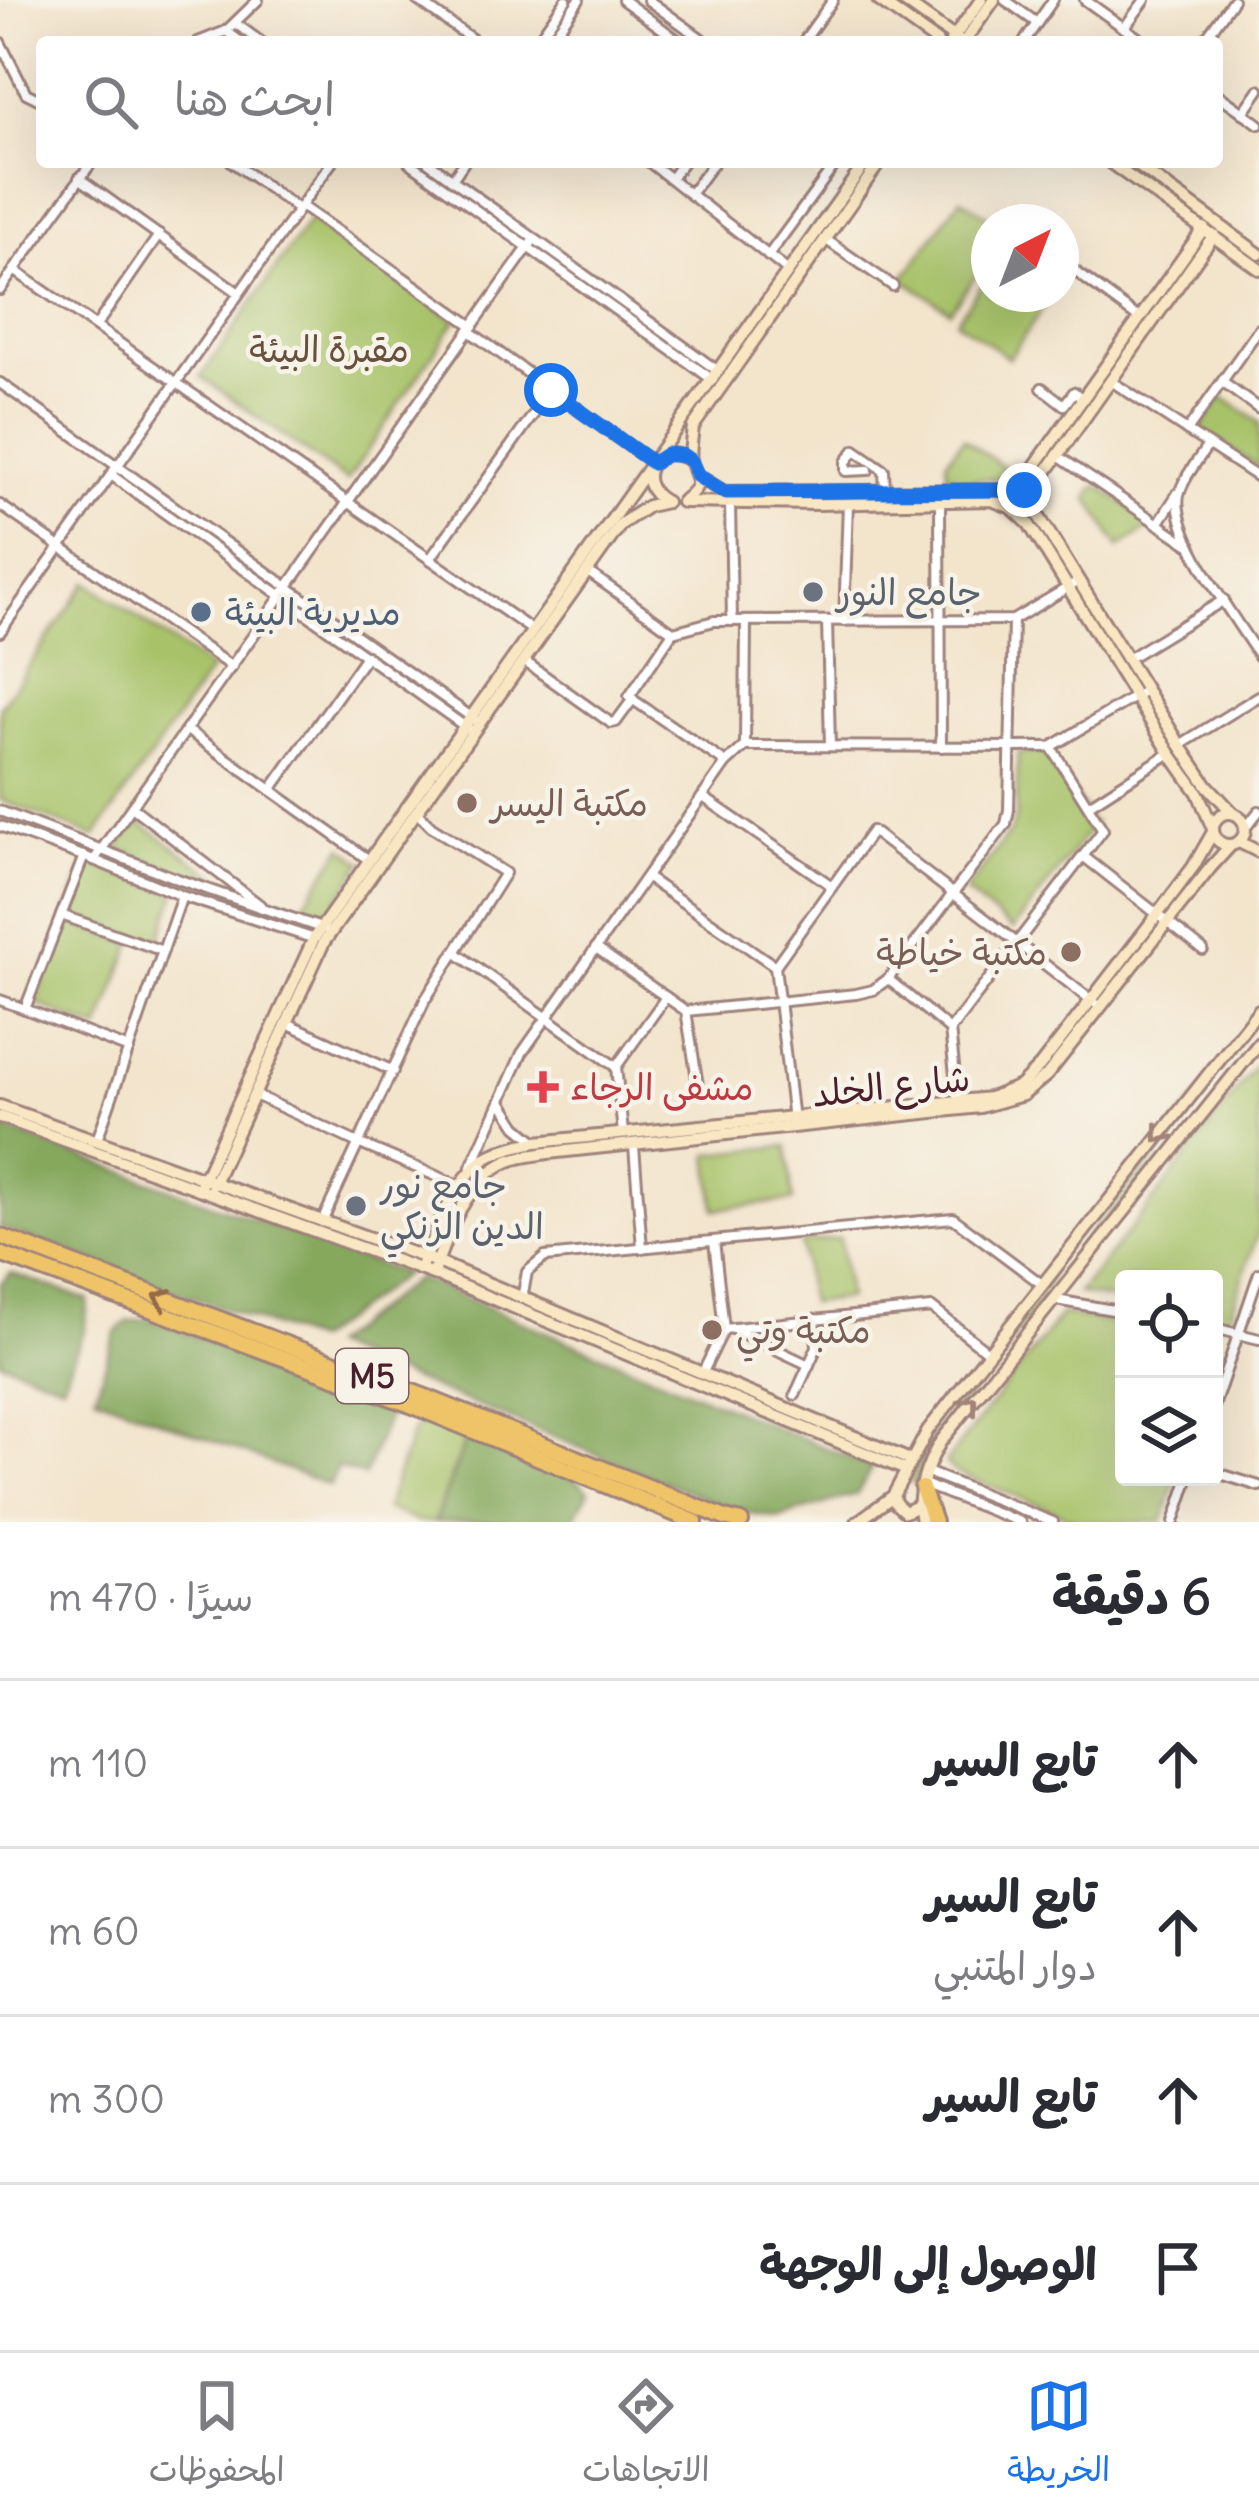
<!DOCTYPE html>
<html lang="ar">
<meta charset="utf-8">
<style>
body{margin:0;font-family:Delius,"Playpen Sans Arabic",sans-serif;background:#f2f2f3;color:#2b2b33;direction:rtl}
.controls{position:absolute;right:36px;bottom:36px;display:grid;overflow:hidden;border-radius:12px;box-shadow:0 12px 48px #0002}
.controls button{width:108px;height:108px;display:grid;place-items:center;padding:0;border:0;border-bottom:3px solid #e1e1e2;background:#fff;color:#2b2b33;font:60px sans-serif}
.compass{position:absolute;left:971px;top:204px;width:108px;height:108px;border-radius:50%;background:#fff;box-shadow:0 12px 48px #0002;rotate:42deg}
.stop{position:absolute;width:36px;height:36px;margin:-27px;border:9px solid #1a73e8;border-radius:50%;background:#fff}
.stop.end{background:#1a73e8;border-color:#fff;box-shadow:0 3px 12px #0008}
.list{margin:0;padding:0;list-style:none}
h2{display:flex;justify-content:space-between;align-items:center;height:156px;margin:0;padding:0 48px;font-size:51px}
h2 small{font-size:39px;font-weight:400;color:#7c7c81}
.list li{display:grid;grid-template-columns:78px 1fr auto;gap:36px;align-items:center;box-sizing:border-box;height:168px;padding:0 48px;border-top:3px solid #e1e1e2}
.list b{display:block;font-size:45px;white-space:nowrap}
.list p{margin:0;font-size:39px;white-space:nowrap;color:#7c7c81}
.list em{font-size:39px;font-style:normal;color:#7c7c81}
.icon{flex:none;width:66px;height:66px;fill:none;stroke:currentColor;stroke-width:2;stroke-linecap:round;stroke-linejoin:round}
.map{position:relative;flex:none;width:1259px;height:1522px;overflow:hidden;direction:ltr}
.search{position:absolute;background:#fff;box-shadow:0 12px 48px #0002;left:36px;right:36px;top:36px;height:132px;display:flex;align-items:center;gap:30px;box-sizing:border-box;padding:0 42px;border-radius:12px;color:#7c7c81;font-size:45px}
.sheet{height:828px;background:#fff}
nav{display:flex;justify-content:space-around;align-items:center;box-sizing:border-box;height:168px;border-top:3px solid #e1e1e2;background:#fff;font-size:33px;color:#7c7c81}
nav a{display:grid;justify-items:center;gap:6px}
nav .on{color:#1a73e8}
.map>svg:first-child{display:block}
.green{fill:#a7c269;stroke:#78704a;stroke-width:3}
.forest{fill:#85a85d;stroke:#686444;stroke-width:3}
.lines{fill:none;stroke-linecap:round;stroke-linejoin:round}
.street-casing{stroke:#9e827c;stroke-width:14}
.secondary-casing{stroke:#9e827c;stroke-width:16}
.highway-casing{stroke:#9e827c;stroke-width:20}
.street{stroke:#fff;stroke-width:8}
.secondary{stroke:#f9e7c3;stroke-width:10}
.highway{stroke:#efc469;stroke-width:14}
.oneway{stroke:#a28377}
.oneway2{stroke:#946947}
.route{stroke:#1a73e8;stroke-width:15}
.worship-dot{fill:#6b7280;stroke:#f7f3e8;stroke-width:4.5}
.service-dot{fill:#5c6f8a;stroke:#f7f3e8;stroke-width:4.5}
.education-dot{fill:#8d6e63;stroke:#f7f3e8;stroke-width:4.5}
.health-dot{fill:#e0444e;stroke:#f7f3e8;stroke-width:4.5}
.labels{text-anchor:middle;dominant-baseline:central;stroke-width:9;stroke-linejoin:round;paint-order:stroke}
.shield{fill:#f7f3e8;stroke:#7e5f64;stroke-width:3}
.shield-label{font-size:33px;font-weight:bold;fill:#4a1f2b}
.park-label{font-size:36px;fill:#66503e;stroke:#f7f3e8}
.worship-label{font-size:36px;fill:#5b616d;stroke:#f7f3e8;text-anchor:start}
.service-label{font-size:36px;fill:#4e5e75;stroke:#f7f3e8;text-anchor:start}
.education-label{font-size:36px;fill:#785e54;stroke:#f7f3e8;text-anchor:start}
.street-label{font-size:36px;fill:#4a1f2b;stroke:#f7f3e8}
.health-label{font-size:36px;fill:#be3a42;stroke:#f7f3e8;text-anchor:start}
</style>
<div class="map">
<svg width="1259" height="1522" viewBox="0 0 1259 1522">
<rect width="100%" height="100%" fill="#f7f3e8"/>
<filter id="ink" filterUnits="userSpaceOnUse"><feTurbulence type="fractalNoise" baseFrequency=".00833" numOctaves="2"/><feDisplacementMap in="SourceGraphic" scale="24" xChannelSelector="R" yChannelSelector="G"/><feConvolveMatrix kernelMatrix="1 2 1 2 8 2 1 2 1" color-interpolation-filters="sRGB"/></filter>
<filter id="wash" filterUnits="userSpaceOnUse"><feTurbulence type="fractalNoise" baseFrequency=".004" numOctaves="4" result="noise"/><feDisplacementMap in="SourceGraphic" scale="48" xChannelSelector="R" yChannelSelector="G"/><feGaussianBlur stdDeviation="2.7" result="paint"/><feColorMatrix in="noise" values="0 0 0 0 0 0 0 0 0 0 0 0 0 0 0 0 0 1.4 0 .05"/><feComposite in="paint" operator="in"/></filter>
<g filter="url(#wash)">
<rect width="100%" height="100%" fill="#f3e4cc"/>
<g class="green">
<path d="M961 198 996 222H989V258L950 311 903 279Z"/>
<path d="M310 219 456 320 347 481 201 377Z"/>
<path d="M989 274V294H1053L1009 358 956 321Z"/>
<path d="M1222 397 1259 422V468L1200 429Z"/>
<path d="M963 438 1011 473 1008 478 954 480 953 475H947L946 461Z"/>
<path d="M1099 486 1154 525 1119 548 1088 498 1095 487Z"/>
<path d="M87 582 211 669 95 837 0 800V707Z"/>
<path d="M1047 752 1085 811 1083 816 1094 824 1013 930 965 892 1012 829 1016 815 1018 753Z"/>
<path d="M138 821 249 900 118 848Z"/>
<path d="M343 847 363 862 320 925 299 911Z"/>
<path d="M86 862 176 894 158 945 67 913Z"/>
<path d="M65 921 132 944 99 1030 35 1003Z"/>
<path d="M1259 1061V1230L1228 1321 1214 1318V1279H1124V1302L1078 1293 1150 1205Z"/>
<path d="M1203 1089 1207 1093 937 1437 928 1452 916 1484 911 1482 923 1450 933 1434Z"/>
<path d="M787 1146 793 1201 715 1209 709 1154Z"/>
<path d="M840 1238 848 1298 809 1303 801 1243Z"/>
<path d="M1062 1314 1124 1325V1477H1177L1162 1522H1081L957 1473 949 1468 946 1462Z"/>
<path d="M428 1421 466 1437 434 1522H418L385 1509 413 1430Z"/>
</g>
<g class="forest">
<path d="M0 1127 405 1274 314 1341 0 1228Z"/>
<path d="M11 1273 88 1300 85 1329 62 1384 0 1361V1284Z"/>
<path d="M417 1278 872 1467 857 1494 779 1518 734 1510 329 1346Z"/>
<path d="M149 1319 386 1406 388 1416 364 1476 337 1467 330 1486 95 1395 116 1332 128 1321Z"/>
<path d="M467 1438 577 1480 589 1491 572 1522H435Z"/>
</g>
</g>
<g filter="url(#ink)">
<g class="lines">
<defs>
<g id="street">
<path d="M417 0 476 42"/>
<path d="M623 0 680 42"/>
<path d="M648 0 706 42"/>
<path d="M1005 0 1037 23"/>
<path d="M1085 0 1144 42"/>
<path d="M235 23 261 42"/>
<path d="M1124 28 1145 0"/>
<path d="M226 31 241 42"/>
<path d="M0 42 26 93 42 101"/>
<path d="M198 42 226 31 258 0"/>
<path d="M536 42 566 0"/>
<path d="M549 42 579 0"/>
<path d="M803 42 833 0"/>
<path d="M1024 42 1053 0"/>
<path d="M1203 42 1233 0"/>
<path d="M1217 94 1259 124"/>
<path d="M1243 113 1259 90"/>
<path d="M232 162 298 209"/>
<path d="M409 162 713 380"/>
<path d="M428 162 718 371"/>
<path d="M649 162 788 271"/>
<path d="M672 177 683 162"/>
<path d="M79 178 239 293"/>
<path d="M452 180 464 162"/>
<path d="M691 193 714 162"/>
<path d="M301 206 473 326"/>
<path d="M825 239 893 286"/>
<path d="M768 256 837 162"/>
<path d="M1068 266 1140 319"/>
<path d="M14 270 532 630"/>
<path d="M0 290 92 162"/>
<path d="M96 326 159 235"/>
<path d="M469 331 653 463"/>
<path d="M1111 381 1259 478"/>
<path d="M1222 382 1259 409"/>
<path d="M0 383 474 719"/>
<path d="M1042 388 1064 405 1074 392 1082 398"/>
<path d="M1187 431 1259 329"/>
<path d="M1208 445C1199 459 1183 478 1179 495 1171 535 1237 620 1259 656"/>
<path d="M1058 456 1188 544"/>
<path d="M868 470 846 471V462L855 450 884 470 885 491"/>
<path d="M111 475 467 728"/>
<path d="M940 502 941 747"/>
<path d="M730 503 732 621"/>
<path d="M0 505 232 667"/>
<path d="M1158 524 1178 493"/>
<path d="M430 559 551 390"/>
<path d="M588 572 673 632"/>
<path d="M827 621 830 746"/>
<path d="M844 621 848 503"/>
<path d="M0 632 332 162"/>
<path d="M1127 659 1224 600"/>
<path d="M524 661 611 723 616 722 633 699"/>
<path d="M187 730 369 860"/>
<path d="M1180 745 1259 696"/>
<path d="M745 746 746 621"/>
<path d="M726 763 629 697 673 632 714 621 1013 620 1079 581"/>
<path d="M271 790 366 656"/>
<path d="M703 797 832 886"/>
<path d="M1089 805 1170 753"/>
<path d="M132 807 260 905"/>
<path d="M0 811 183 881 324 929"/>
<path d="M0 826 94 860 182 896 315 939"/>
<path d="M1246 827 1259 811"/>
<path d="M84 856 25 1009 129 1049"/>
<path d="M1083 856 1203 950"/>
<path d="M94 860 534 239"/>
<path d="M646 877 775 966"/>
<path d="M61 915 163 951"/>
<path d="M596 948 686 1011 856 994 873 990 888 979 1006 824 1009 810 1013 620"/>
<path d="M455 952 616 1067"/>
<path d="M888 979 950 1030"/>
<path d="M0 1000 25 1009"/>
<path d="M686 1011 698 1085"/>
<path d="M287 1023 393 1071"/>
<path d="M255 1095 358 1143 460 1186"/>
<path d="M501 1101 517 1126 535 1141"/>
<path d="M958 1102 950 1030 1103 830 1051 747"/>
<path d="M793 1120 775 966 872 831 1100 1007"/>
<path d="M623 1133 616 1067 666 997"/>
<path d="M97 1140 182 896"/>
<path d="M634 1146 642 1248"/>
<path d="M471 1167 522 1053 726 763 745 746 1051 747 1146 690"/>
<path d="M322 1222 425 1000 505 873 432 827 417 812"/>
<path d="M522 1299 527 1272 545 1257 953 1218 1043 1285"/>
<path d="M1056 1300 1124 1312"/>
<path d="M1214 1328 1259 1339"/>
<path d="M724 1329 932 1308 989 1353"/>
<path d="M733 1329 809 1365"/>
<path d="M703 1372 724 1329 714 1241"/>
<path d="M795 1395 817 1347 815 1319"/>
<path d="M1214 1406 1259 1273"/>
<path d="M927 1472 1053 1522"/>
<path d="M1214 1472 1259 1486"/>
<path d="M923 1484 1020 1522"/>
<path d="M1174 1522 1189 1477"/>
</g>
<g id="secondary">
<path d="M878 0 937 42"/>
<path d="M902 0 961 42"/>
<path d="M951 41 981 0"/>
<path d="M964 42 994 0"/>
<path d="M1109 162 1259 269"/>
<path d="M1133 162 1259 254"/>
<path d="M698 476 724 492 1014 490 1027 477 1204 228"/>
<path d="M684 500C705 483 696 482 691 462 689 452 692 437 693 427L880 162"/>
<path d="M666 502C629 483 655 437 691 461"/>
<path d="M682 502 818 504 992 500 1012 508 1029 524 1170 753 1198 793 1213 829"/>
<path d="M1030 502 1180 745 1207 785 1233 813"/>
<path d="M1013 509 1021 511 1029 507 1037 485 1214 235"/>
<circle cx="1229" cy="829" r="16"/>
<path d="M1239 842 1259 852"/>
<path d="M0 1106 437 1262 910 1460"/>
<path d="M0 1117 433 1274 906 1470"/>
<path d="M213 1185 324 942 621 524 648 506 666 502"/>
<path d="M199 1189 314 938 866 162"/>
<path d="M420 1269C434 1235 457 1173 490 1156 505 1148 520 1145 536 1142L990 1098 1020 1086 1040 1066 1157 915 1193 867 1213 832"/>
<path d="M433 1274C447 1234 467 1178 509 1161 521 1156 535 1155 548 1153L980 1107 1023 1095 1047 1075 1211 867 1231 845"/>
<path d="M893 1496 896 1504 905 1512 918 1506"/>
<path d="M857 1522 893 1496 928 1430 1259 1010"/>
<path d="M921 1522C915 1495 927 1464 941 1441L1259 1043"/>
</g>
<g id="highway">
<path d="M0 1236 426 1397 725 1518 741 1522"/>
<path d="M0 1254 411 1405 695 1522"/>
<path d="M922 1488 934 1522"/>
</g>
</defs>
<use href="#street" class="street-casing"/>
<use href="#secondary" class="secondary-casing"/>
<use href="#highway" class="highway-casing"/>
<use href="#street" class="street"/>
<use href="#secondary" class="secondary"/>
<use href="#highway" class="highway"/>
</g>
<defs><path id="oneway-chevron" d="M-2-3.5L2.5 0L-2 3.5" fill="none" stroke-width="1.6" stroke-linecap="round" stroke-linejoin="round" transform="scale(3)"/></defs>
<g class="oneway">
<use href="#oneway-chevron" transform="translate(1161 1135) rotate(128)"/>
<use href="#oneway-chevron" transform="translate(970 1404) rotate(-52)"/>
</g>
<use class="oneway2" href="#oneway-chevron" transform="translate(162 1298) rotate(-159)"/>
</g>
<g class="lines" filter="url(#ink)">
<path class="route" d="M551 390 653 463 667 454 684 456 691 461 698 476 724 492 1024 490"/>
</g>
<g class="worship-dot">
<circle cx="813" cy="592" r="12"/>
<circle cx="356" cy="1206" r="12"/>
</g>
<circle class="service-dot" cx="201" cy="612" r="12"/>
<g class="education-dot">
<circle cx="467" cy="803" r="12"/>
<circle cx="1071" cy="952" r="12"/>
<circle cx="712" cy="1330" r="12"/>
</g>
<path class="health-dot" d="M537 1069h12v12h12v12h-12v12h-12v-12h-12v-12h12z"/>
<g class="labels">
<rect class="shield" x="336" y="1349" width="72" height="54" rx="9"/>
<g class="shield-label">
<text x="372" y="1376">M5</text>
</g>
<g class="park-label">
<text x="329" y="349">مقبرة البيئة</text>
</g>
<g class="worship-label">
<text x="837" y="592">جامع النور</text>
<text x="380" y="1185">جامع نور<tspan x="380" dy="41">الدين الزنكي</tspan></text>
</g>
<g class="service-label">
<text x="225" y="612">مديرية البيئة</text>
</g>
<g class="education-label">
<text x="491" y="803">مكتبة اليسر</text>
<text x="1047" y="952" text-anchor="end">مكتبة خياطة</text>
<text x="736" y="1330">مكتبة وتي</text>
</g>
<g class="street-label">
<text transform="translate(891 1086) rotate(-6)">شارع الخلد</text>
</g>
<g class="health-label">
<text x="570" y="1087">مشفى الرجاء</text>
</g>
</g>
</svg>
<div class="controls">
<button><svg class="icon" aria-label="locate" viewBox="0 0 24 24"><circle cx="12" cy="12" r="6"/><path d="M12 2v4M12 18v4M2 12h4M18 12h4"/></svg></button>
<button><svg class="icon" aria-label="layers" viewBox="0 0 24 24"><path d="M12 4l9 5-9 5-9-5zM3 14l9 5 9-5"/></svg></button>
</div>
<svg class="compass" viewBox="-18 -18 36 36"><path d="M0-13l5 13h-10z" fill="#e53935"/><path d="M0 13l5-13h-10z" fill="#7c7c81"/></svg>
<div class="stop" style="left:551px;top:390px"></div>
<div class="stop end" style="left:1024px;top:490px"></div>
<div class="search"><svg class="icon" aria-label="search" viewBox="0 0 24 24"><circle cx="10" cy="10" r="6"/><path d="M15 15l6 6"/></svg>ابحث هنا</div>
</div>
<section class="sheet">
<h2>6 دقيقة<small>سيرًا · 470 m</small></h2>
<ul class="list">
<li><svg class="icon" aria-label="ahead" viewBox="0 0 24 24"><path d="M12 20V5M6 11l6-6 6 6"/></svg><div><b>تابع السير</b></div><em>110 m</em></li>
<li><svg class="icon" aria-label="ahead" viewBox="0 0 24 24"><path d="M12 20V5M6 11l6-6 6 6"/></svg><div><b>تابع السير</b><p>دوار المتنبي</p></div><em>60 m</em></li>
<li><svg class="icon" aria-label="ahead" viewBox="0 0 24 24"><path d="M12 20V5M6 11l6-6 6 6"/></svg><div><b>تابع السير</b></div><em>300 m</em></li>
<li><svg class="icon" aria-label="arrive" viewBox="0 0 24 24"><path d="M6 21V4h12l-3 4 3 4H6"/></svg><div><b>الوصول إلى الوجهة</b></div></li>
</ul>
</section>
<nav>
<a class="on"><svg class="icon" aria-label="map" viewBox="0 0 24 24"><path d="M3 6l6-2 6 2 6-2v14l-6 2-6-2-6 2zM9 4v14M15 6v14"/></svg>الخريطة</a>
<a><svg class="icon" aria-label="directions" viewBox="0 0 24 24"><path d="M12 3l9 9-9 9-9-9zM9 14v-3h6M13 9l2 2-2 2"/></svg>الاتجاهات</a>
<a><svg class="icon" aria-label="saved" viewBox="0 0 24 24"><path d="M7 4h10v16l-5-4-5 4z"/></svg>المحفوظات</a>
</nav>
